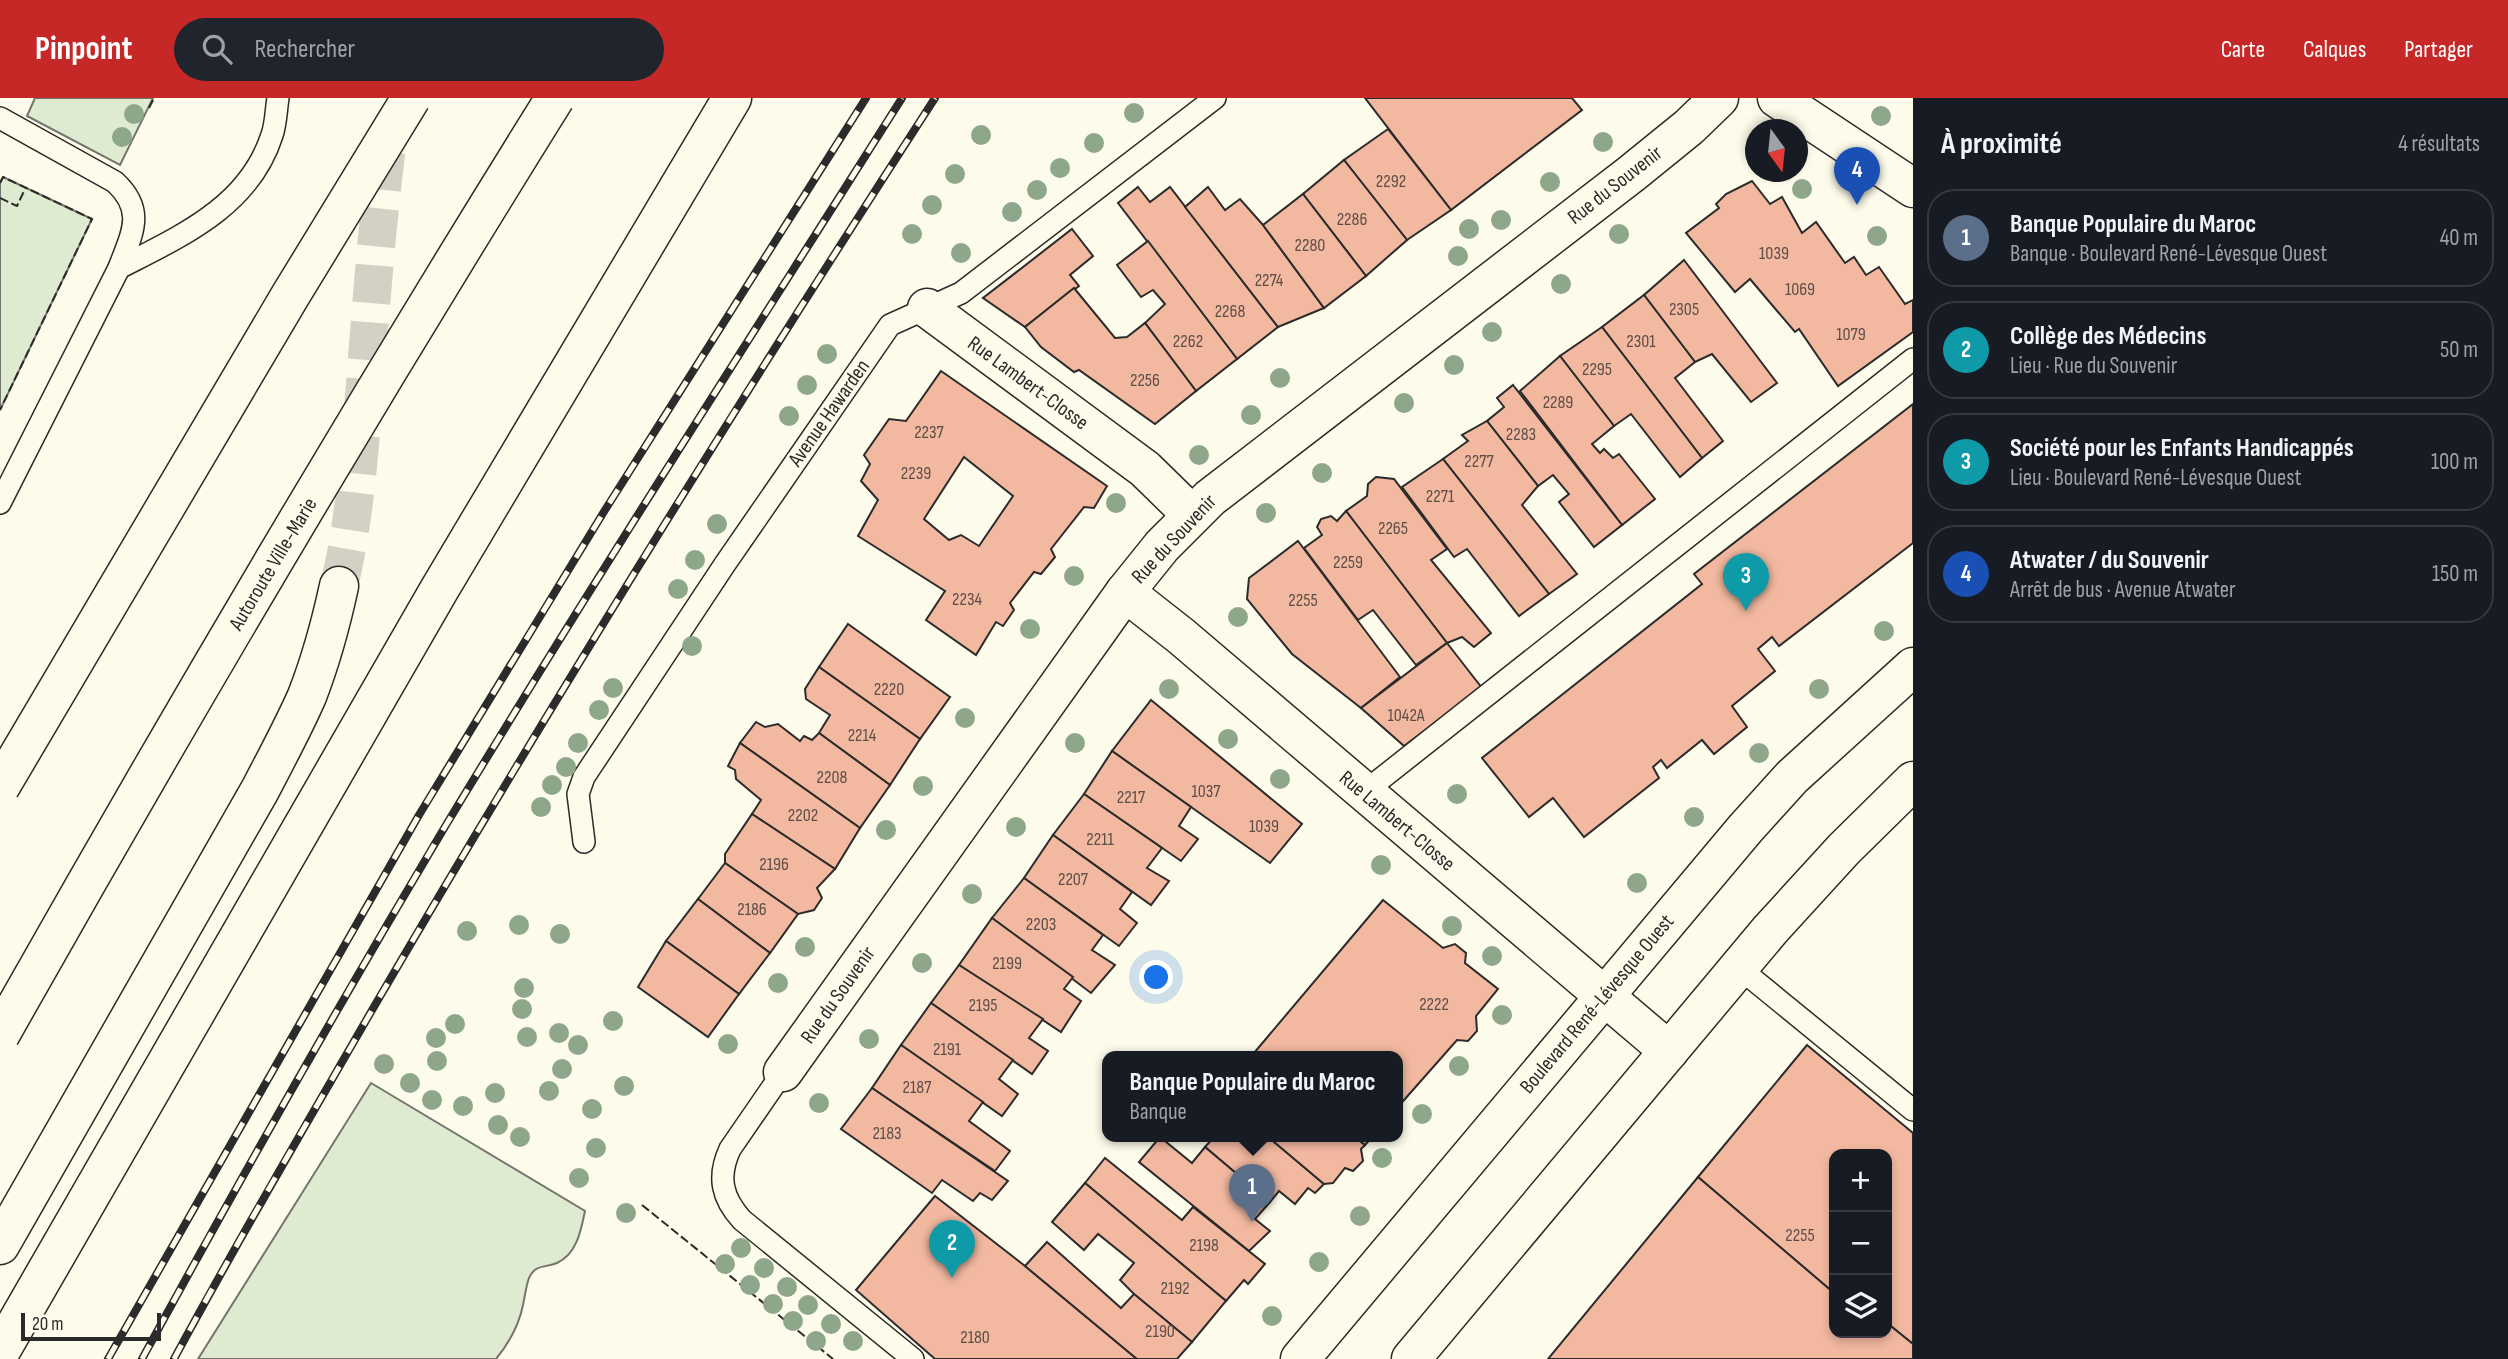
<!DOCTYPE html>
<html lang="fr">
<meta charset="utf-8">
<style>
body{margin:0;font-family:"Sofia Sans Condensed",sans-serif;background:#20242c;color:#f1f3f6}
.controls{position:absolute;right:21px;bottom:21px;display:grid;overflow:hidden;border-radius:14px;box-shadow:0 4px 10px #0003}
.controls button{width:63px;height:63px;display:grid;place-items:center;padding:0;border:0;border-bottom:2px solid #363941;background:#171b24;color:#f1f3f6;font:35px sans-serif}
.compass{position:absolute;left:1745px;top:21px;width:63px;height:63px;border-radius:50%;background:#171b24;box-shadow:0 4px 10px #0003;rotate:165deg}
.scale{position:absolute;left:21px;bottom:18px;width:140px;box-sizing:border-box;padding-left:7px;border:4px solid #2b2b2b;border-top:0;font-size:19px;line-height:24px;white-space:nowrap;color:#2b2b2b;-webkit-text-stroke:5px #fdfbea;paint-order:stroke}
.you{position:absolute;left:1157px;top:880px;width:24px;height:24px;margin:-18px;border:5px solid #fff;border-radius:50%;background:#1a73e8;box-shadow:0 0 0 10px #1a73e833}
.badge{display:grid;place-items:center;width:46px;height:46px;border-radius:50%;background:#c62828;color:#fff;font-size:23px;font-weight:700}
.pin{position:absolute;translate:-50% -58px;filter:drop-shadow(0 2px 4px #0008)}
.pin::after{content:'';position:absolute;top:37px;width:24px;height:21px;background:inherit;clip-path:polygon(0 0,100% 0,50% 100%)}
.popup{position:absolute;left:1102px;top:953px;width:301px;height:91px;box-sizing:border-box;display:grid;place-content:center;border-radius:14px;background:#171b24;filter:drop-shadow(0 2px 5px #0005);font-size:23px;white-space:nowrap;color:#9ea1a6}
.popup b{font-size:26px;color:#f1f3f6}
.popup::after{content:'';position:absolute;left:50%;top:100%;margin-left:-14px;border:14px solid transparent;border-top-color:#171b24}
.list{margin:0;padding:0;list-style:none}
h2{display:flex;justify-content:space-between;align-items:center;height:91px;margin:0;padding:0 28px;font-size:30px}
h2 small{font-size:23px;font-weight:400;color:#9ea1a6}
.list li{display:grid;grid-template-columns:46px 1fr auto;gap:21px;align-items:center;box-sizing:border-box;height:98px;margin:0 14px 14px;padding:0 14px;border:2px solid #363941;border-radius:28px}
.list b{display:block;font-size:26px;white-space:nowrap}
.list p{margin:0;font-size:23px;white-space:nowrap;color:#9ea1a6}
.list em{font-size:23px;font-style:normal;color:#9ea1a6}
.icon{flex:none;width:38px;height:38px;fill:none;stroke:currentColor;stroke-width:2;stroke-linecap:round;stroke-linejoin:round}
.map{position:relative;flex:none;width:1913px;height:1261px;overflow:hidden}
header{display:flex;align-items:center;gap:42px;box-sizing:border-box;height:98px;padding:0 35px;background:#c62828;color:#fff}
header strong{font-size:33px}
nav{display:flex;gap:38px;margin-inline-start:auto;font-size:24px}
.search{width:490px;height:63px;background:#20242c;display:flex;align-items:center;gap:18px;box-sizing:border-box;padding:0 24px;border-radius:38px;color:#9ea1a6;font-size:26px}
main{display:flex}
aside{flex:1;background:#171b24}
.map>svg:first-child{display:block}
.green{fill:#deebd1;stroke:#74746e;stroke-width:2}
.building{fill:#f2b8a0;stroke:#2b2b2b;stroke-width:2;fill-rule:evenodd}
.lines{fill:none;stroke-linecap:round;stroke-linejoin:round}
.trunk-tunnel{stroke:#d3d1c4;stroke-width:38;stroke-dasharray:38 19;stroke-linecap:butt}
.service-casing{stroke:#2b2b2b;stroke-width:24}
.minor-casing{stroke:#2b2b2b;stroke-width:41}
.secondary-casing{stroke:#2b2b2b;stroke-width:41}
.trunk-casing{stroke:#2b2b2b;stroke-width:41}
.service{stroke:#fdfbea;stroke-width:21}
.minor{stroke:#fdfbea;stroke-width:38}
.secondary{stroke:#fdfbea;stroke-width:38}
.trunk{stroke:#fdfbea;stroke-width:38}
.rail-casing{stroke:#2b2b2b;stroke-width:8}
.rail{stroke:#fdfbea;stroke-width:5;stroke-dasharray:16;stroke-linecap:butt}
.trunk-bridge-casing{stroke:#2b2b2b;stroke-width:41;stroke-linecap:butt}
.trunk-bridge{stroke:#fdfbea;stroke-width:38}
.fence{stroke:#2b2b2b;stroke-width:2;stroke-dasharray:9 3.5;stroke-linecap:butt}
.tree{fill:#8ea78a}
.labels{text-anchor:middle;dominant-baseline:central;stroke-width:5;stroke-linejoin:round;paint-order:stroke}
.number-label{font-size:18px;fill:#5d4e48}
.street-label{font-size:21px;fill:#2b2b2b;stroke:#fdfbea}
</style>
<header>
<strong>Pinpoint</strong>
<div class="search"><svg class="icon" aria-label="search" viewBox="0 0 24 24"><circle cx="10" cy="10" r="6"/><path d="M15 15l6 6"/></svg>Rechercher</div>
<nav><a>Carte</a><a>Calques</a><a>Partager</a></nav>
</header>
<main>
<div class="map">
<svg width="1913" height="1261" viewBox="0 0 1913 1261">
<rect width="100%" height="100%" fill="#fdfbea"/>
<g class="green">
<path d="M35 0H153L120 67 27 18Z"/>
<path d="M3 79 92 121 0 312V85Z"/>
<path d="M371 985 585 1113C581 1132 577 1156 557 1165 545 1170 535 1166 529 1180 526 1188 525 1198 523 1207 519 1227 509 1245 496 1261H198Z"/>
</g>
<g class="building">
<path d="M1365 0H1572L1582 12 1451 112Z"/>
<path d="M1388 31 1451 112 1407 142 1344 62Z"/>
<path d="M1344 62 1407 142 1366 178 1303 96Z"/>
<path d="M1752 83 1770 106 1782 99 1802 135 1816 124 1845 165 1854 159 1866 177 1879 169 1905 206 1913 202V234L1838 288 1799 231 1795 234 1750 181 1735 194 1686 135 1719 110 1716 106 1726 96Z"/>
<path d="M1138 89 1150 104 1170 89 1278 229 1237 261 1118 105Z"/>
<path d="M1208 89 1225 112 1240 101 1263 127 1324 210 1278 229 1185 109Z"/>
<path d="M1303 96 1366 178 1324 210 1263 127Z"/>
<path d="M1072 131 1093 158 1070 177 1079 188 1025 229 983 200Z"/>
<path d="M1148 143 1237 261 1196 293 1145 225 1165 206 1153 192 1141 199 1117 167Z"/>
<path d="M1684 162 1777 285 1751 304 1712 256 1695 264 1644 197Z"/>
<path d="M1074 190 1115 240 1127 239 1145 225 1196 293 1155 326 1079 272 1074 274 1041 249 1025 229Z"/>
<path d="M1644 197 1695 264 1675 280 1723 343 1702 360 1602 229Z"/>
<path d="M1602 229 1702 360 1680 379 1631 316 1614 328 1560 258Z"/>
<path d="M1560 258 1614 328 1592 346 1600 355 1604 351 1613 360 1619 356 1655 401 1622 427 1520 293Z"/>
<path d="M941 273 1107 388 1094 410 1084 409 1051 451 1055 459 1041 476 1034 474 1010 505 1014 512 1003 528 996 524 976 557 926 522 945 493 858 438 878 402 861 383 870 366 864 357 889 321 906 323ZM964 359 1013 398 979 448 961 437 949 442 924 421Z"/>
<path d="M1513 287 1622 427 1594 449 1559 404 1569 396 1553 377 1538 388 1487 323 1504 309 1497 300Z"/>
<path d="M1913 306V445L1779 548 1772 539 1758 551 1775 573 1732 608 1747 629 1714 656 1702 642 1667 670 1661 662 1653 669 1659 680 1584 739 1553 700 1529 719 1482 660 1702 486 1694 476Z"/>
<path d="M1487 323 1538 388 1522 407 1577 476 1549 496 1443 361 1468 343 1462 337Z"/>
<path d="M1443 361 1549 496 1519 518 1467 451 1454 459 1402 389Z"/>
<path d="M1376 379 1394 381 1447 451 1431 462 1491 535 1474 549 1462 539 1447 545 1346 413 1367 398 1368 386Z"/>
<path d="M1346 413 1447 545 1416 567 1373 512 1358 522 1304 450 1322 437 1317 429 1321 421 1331 418 1337 423Z"/>
<path d="M1298 443 1400 579 1361 610 1292 556 1247 501 1249 480Z"/>
<path d="M848 526 950 599 920 641 819 569Z"/>
<path d="M1447 545 1482 590 1404 648 1361 610Z"/>
<path d="M819 569 920 641 890 687 819 635 830 617 806 601 805 591Z"/>
<path d="M1151 602 1302 726 1270 765 1112 653Z"/>
<path d="M756 624 765 629 778 626 800 643 804 638 812 642 819 635 890 687 860 730 740 645Z"/>
<path d="M740 645 860 730 835 771 752 716 761 702 736 681 735 672 728 668Z"/>
<path d="M1112 653 1191 709 1179 728 1198 741 1181 763 1084 696Z"/>
<path d="M1084 696 1162 750 1147 770 1169 783 1151 807 1053 737Z"/>
<path d="M752 716 835 771 817 790 822 800 814 812 798 816 725 765V756Z"/>
<path d="M1053 737 1132 794 1120 811 1137 825 1119 848 1024 780Z"/>
<path d="M725 765 798 816 770 855 698 801Z"/>
<path d="M1024 780 1103 837 1092 852 1115 867 1091 895 992 820Z"/>
<path d="M698 801 770 855 739 896 666 843Z"/>
<path d="M1383 802 1443 850 1455 846 1466 855 1465 865 1498 891 1476 918 1477 933 1468 943 1457 942 1397 1010V958H1257L1254 955Z"/>
<path d="M992 820 1073 879 1064 891 1081 903 1061 934 959 867Z"/>
<path d="M666 843 739 896 708 939 638 889Z"/>
<path d="M959 867 1043 921 1029 940 1048 953 1032 976 931 905Z"/>
<path d="M931 905 1013 962 999 981 1018 996 1002 1018 901 947Z"/>
<path d="M901 947 983 1004 969 1023 1010 1053 995 1073 872 990Z"/>
<path d="M1807 947 1913 1035V1246L1887 1225V1056H1834V1195L1698 1079Z"/>
<path d="M872 990 1008 1083 992 1102 980 1095 973 1103 942 1082 932 1095 841 1031Z"/>
<path d="M1267 1038 1324 1086 1315 1095 1308 1090 1295 1106 1279 1093 1270 1104 1205 1049 1215 1038Z"/>
<path d="M1267 1038H1354L1365 1047 1361 1051 1363 1063 1353 1073 1345 1070 1333 1085 1324 1086Z"/>
<path d="M1354 1038H1373L1365 1047Z"/>
<path d="M1160 1039 1192 1065 1205 1049 1270 1104 1255 1121 1270 1133 1249 1153 1139 1064Z"/>
<path d="M1105 1060 1182 1122 1193 1109 1265 1166 1248 1186 1244 1182 1226 1203 1085 1085Z"/>
<path d="M1698 1079 1834 1195V1235H1887V1225L1913 1246V1261H1548Z"/>
<path d="M1085 1085 1226 1203 1192 1244 1134 1196 1120 1182 1134 1165 1098 1136 1084 1152 1052 1124Z"/>
<path d="M935 1098 1025 1168 1137 1261H935L856 1192Z"/>
<path d="M1047 1144 1121 1210 1134 1196 1192 1244 1177 1261H1137L1025 1168Z"/>
</g>
<g class="lines">
<path class="trunk-tunnel" d="M339 488C354 425 359 362 364 298 371 210 377 121 389 33"/>
<defs>
<g id="service">
<path d="M0 20 115 84C146 113 132 135 119 170L0 405"/>
<path d="M119 170C181 138 249 109 272 37 276 26 276 12 278 0"/>
<path d="M1363 695 1913 261"/>
<path d="M584 744 578 696 584 679 725 466 890 227 961 195 1215 0"/>
<path d="M1738 869 1913 1012"/>
<path d="M783 974 730 1051C717 1079 722 1100 742 1122L913 1261"/>
</g>
<g id="minor">
<path d="M927 210 1145 371 1192 417"/>
<path d="M1125 494 1181 538 1669 953"/>
<path d="M783 974 1125 494 1162 448 1210 400 1631 76 1689 29 1719 0"/>
</g>
<g id="secondary">
<path d="M1777 0 1913 90"/>
<path d="M1300 1261 1745 731 1792 679 1913 569"/>
<path d="M1411 1261 1770 832 1844 751 1913 683"/>
</g>
<g id="trunk">
<path d="M0 1147 260 692C276 661 293 630 307 598 321 562 331 525 339 488"/>
<path d="M0 1254 439 492 732 0"/>
</g>
</defs>
<use href="#service" class="service-casing"/>
<use href="#minor" class="minor-casing"/>
<use href="#secondary" class="secondary-casing"/>
<use href="#trunk" class="trunk-casing"/>
<use href="#service" class="service"/>
<use href="#minor" class="minor"/>
<use href="#secondary" class="secondary"/>
<use href="#trunk" class="trunk"/>
<defs>
<g id="rail">
<path d="M108 1261 419 717 605 412 866 0"/>
<path d="M142 1261C240 1081 341 903 446 727 594 482 749 242 902 0"/>
<path d="M174 1261C238 1142 307 1025 375 907 554 600 742 298 935 0"/>
</g>
</defs>
<use href="#rail" class="rail-casing"/>
<use href="#rail" class="rail"/>
<defs>
<g id="trunk-bridge">
<path d="M0 689 290 198 411 0"/>
<path d="M0 937C178 621 363 308 555 0"/>
</g>
</defs>
<use href="#trunk-bridge" class="trunk-bridge-casing"/>
<use href="#trunk-bridge" class="trunk-bridge"/>
<g class="fence">
<path d="M149 10 154 0"/>
<path d="M0 85 3 79 92 121 0 312"/>
<path d="M0 100 17 108 25 91"/>
<path d="M642 1107 833 1261"/>
</g>
</g>
<g class="tree">
<circle cx="1134" cy="15" r="10"/>
<circle cx="134" cy="16" r="10"/>
<circle cx="1881" cy="18" r="10"/>
<circle cx="981" cy="37" r="10"/>
<circle cx="122" cy="39" r="10"/>
<circle cx="1603" cy="44" r="10"/>
<circle cx="1094" cy="45" r="10"/>
<circle cx="1060" cy="70" r="10"/>
<circle cx="955" cy="76" r="10"/>
<circle cx="1550" cy="84" r="10"/>
<circle cx="1802" cy="91" r="10"/>
<circle cx="1037" cy="92" r="10"/>
<circle cx="932" cy="107" r="10"/>
<circle cx="1012" cy="114" r="10"/>
<circle cx="1501" cy="122" r="10"/>
<circle cx="1469" cy="131" r="10"/>
<circle cx="912" cy="136" r="10"/>
<circle cx="1619" cy="136" r="10"/>
<circle cx="1877" cy="138" r="10"/>
<circle cx="961" cy="155" r="10"/>
<circle cx="1458" cy="158" r="10"/>
<circle cx="1561" cy="186" r="10"/>
<circle cx="1492" cy="234" r="10"/>
<circle cx="827" cy="256" r="10"/>
<circle cx="1454" cy="267" r="10"/>
<circle cx="1280" cy="280" r="10"/>
<circle cx="807" cy="287" r="10"/>
<circle cx="1404" cy="305" r="10"/>
<circle cx="1251" cy="317" r="10"/>
<circle cx="789" cy="318" r="10"/>
<circle cx="1199" cy="357" r="10"/>
<circle cx="1322" cy="375" r="10"/>
<circle cx="1116" cy="405" r="10"/>
<circle cx="1266" cy="415" r="10"/>
<circle cx="717" cy="426" r="10"/>
<circle cx="695" cy="462" r="10"/>
<circle cx="1074" cy="478" r="10"/>
<circle cx="678" cy="491" r="10"/>
<circle cx="1238" cy="519" r="10"/>
<circle cx="1030" cy="531" r="10"/>
<circle cx="1884" cy="533" r="10"/>
<circle cx="692" cy="548" r="10"/>
<circle cx="613" cy="590" r="10"/>
<circle cx="1169" cy="591" r="10"/>
<circle cx="1819" cy="591" r="10"/>
<circle cx="599" cy="612" r="10"/>
<circle cx="965" cy="620" r="10"/>
<circle cx="1228" cy="641" r="10"/>
<circle cx="578" cy="645" r="10"/>
<circle cx="1075" cy="645" r="10"/>
<circle cx="1759" cy="655" r="10"/>
<circle cx="566" cy="669" r="10"/>
<circle cx="1280" cy="681" r="10"/>
<circle cx="552" cy="687" r="10"/>
<circle cx="923" cy="688" r="10"/>
<circle cx="1457" cy="696" r="10"/>
<circle cx="541" cy="709" r="10"/>
<circle cx="1694" cy="719" r="10"/>
<circle cx="1016" cy="729" r="10"/>
<circle cx="886" cy="732" r="10"/>
<circle cx="1381" cy="767" r="10"/>
<circle cx="1637" cy="785" r="10"/>
<circle cx="972" cy="796" r="10"/>
<circle cx="519" cy="827" r="10"/>
<circle cx="1452" cy="828" r="10"/>
<circle cx="467" cy="833" r="10"/>
<circle cx="560" cy="836" r="10"/>
<circle cx="805" cy="849" r="10"/>
<circle cx="1492" cy="858" r="10"/>
<circle cx="922" cy="865" r="10"/>
<circle cx="778" cy="885" r="10"/>
<circle cx="524" cy="890" r="10"/>
<circle cx="522" cy="911" r="10"/>
<circle cx="1502" cy="917" r="10"/>
<circle cx="613" cy="923" r="10"/>
<circle cx="455" cy="926" r="10"/>
<circle cx="559" cy="935" r="10"/>
<circle cx="527" cy="939" r="10"/>
<circle cx="436" cy="940" r="10"/>
<circle cx="869" cy="941" r="10"/>
<circle cx="728" cy="946" r="10"/>
<circle cx="578" cy="947" r="10"/>
<circle cx="437" cy="963" r="10"/>
<circle cx="384" cy="966" r="10"/>
<circle cx="1459" cy="968" r="10"/>
<circle cx="562" cy="971" r="10"/>
<circle cx="410" cy="985" r="10"/>
<circle cx="624" cy="988" r="10"/>
<circle cx="549" cy="993" r="10"/>
<circle cx="495" cy="995" r="10"/>
<circle cx="432" cy="1002" r="10"/>
<circle cx="819" cy="1005" r="10"/>
<circle cx="463" cy="1008" r="10"/>
<circle cx="592" cy="1011" r="10"/>
<circle cx="1422" cy="1016" r="10"/>
<circle cx="498" cy="1027" r="10"/>
<circle cx="520" cy="1039" r="10"/>
<circle cx="596" cy="1050" r="10"/>
<circle cx="1382" cy="1060" r="10"/>
<circle cx="579" cy="1080" r="10"/>
<circle cx="626" cy="1115" r="10"/>
<circle cx="1360" cy="1118" r="10"/>
<circle cx="741" cy="1150" r="10"/>
<circle cx="1319" cy="1164" r="10"/>
<circle cx="725" cy="1166" r="10"/>
<circle cx="764" cy="1170" r="10"/>
<circle cx="750" cy="1187" r="10"/>
<circle cx="787" cy="1189" r="10"/>
<circle cx="773" cy="1206" r="10"/>
<circle cx="808" cy="1207" r="10"/>
<circle cx="1272" cy="1218" r="10"/>
<circle cx="793" cy="1223" r="10"/>
<circle cx="831" cy="1226" r="10"/>
<circle cx="816" cy="1243" r="10"/>
<circle cx="853" cy="1243" r="10"/>
</g>
<g class="labels">
<g class="number-label">
<text x="1391" y="83">2292</text>
<text x="1352" y="121">2286</text>
<text x="1310" y="147">2280</text>
<text x="1774" y="155">1039</text>
<text x="1269" y="182">2274</text>
<text x="1800" y="191">1069</text>
<text x="1684" y="211">2305</text>
<text x="1230" y="213">2268</text>
<text x="1851" y="236">1079</text>
<text x="1188" y="243">2262</text>
<text x="1641" y="243">2301</text>
<text x="1597" y="271">2295</text>
<text x="1145" y="282">2256</text>
<text x="1558" y="304">2289</text>
<text x="929" y="334">2237</text>
<text x="1521" y="336">2283</text>
<text x="1479" y="363">2277</text>
<text x="916" y="375">2239</text>
<text x="1440" y="398">2271</text>
<text x="1393" y="430">2265</text>
<text x="1348" y="464">2259</text>
<text x="967" y="501">2234</text>
<text x="1303" y="502">2255</text>
<text x="889" y="591">2220</text>
<text x="1406" y="617">1042A</text>
<text x="862" y="637">2214</text>
<text x="832" y="679">2208</text>
<text x="1206" y="693">1037</text>
<text x="1131" y="699">2217</text>
<text x="803" y="717">2202</text>
<text x="1264" y="728">1039</text>
<text x="1100" y="741">2211</text>
<text x="774" y="766">2196</text>
<text x="1073" y="781">2207</text>
<text x="752" y="811">2186</text>
<text x="1041" y="826">2203</text>
<text x="1007" y="865">2199</text>
<text x="1434" y="906">2222</text>
<text x="983" y="907">2195</text>
<text x="947" y="951">2191</text>
<text x="917" y="989">2187</text>
<text x="887" y="1035">2183</text>
<text x="1800" y="1137">2255</text>
<text x="1204" y="1147">2198</text>
<text x="1175" y="1190">2192</text>
<text x="1160" y="1233">2190</text>
<text x="975" y="1239">2180</text>
</g>
<g class="street-label">
<text transform="translate(1615 87) rotate(-38)">Rue du Souvenir</text>
<text transform="translate(1028 285) rotate(36)">Rue Lambert-Closse</text>
<text transform="translate(829 315) rotate(-55)">Avenue Hawarden</text>
<text transform="translate(1174 441) rotate(-47)">Rue du Souvenir</text>
<text transform="translate(273 466) rotate(-59)">Autoroute Ville-Marie</text>
<text transform="translate(1397 723) rotate(40)">Rue Lambert-Closse</text>
<text transform="translate(838 897) rotate(-55)">Rue du Souvenir</text>
<text transform="translate(1597 906) rotate(-50)">Boulevard René-Lévesque Ouest</text>
</g>
</g>
</svg>
<div class="controls">
<button>+</button>
<button>−</button>
<button><svg class="icon" aria-label="layers" viewBox="0 0 24 24"><path d="M12 4l9 5-9 5-9-5zM3 14l9 5 9-5"/></svg></button>
</div>
<svg class="compass" viewBox="-18 -18 36 36"><path d="M0-13l5 13h-10z" fill="#e53935"/><path d="M0 13l5-13h-10z" fill="#9ea1a6"/></svg>
<div class="scale">20 m</div>
<div class="you"></div>
<div class="pin badge" style="left:1252px;top:1124px;background:#5c6f8a">1</div>
<div class="popup"><b>Banque Populaire du Maroc</b>Banque</div>
<div class="pin badge" style="left:952px;top:1180px;background:#0f9aa8">2</div>
<div class="pin badge" style="left:1746px;top:513px;background:#0f9aa8">3</div>
<div class="pin badge" style="left:1857px;top:107px;background:#1a4fb4">4</div>
</div>
<aside>
<h2>À proximité<small>4 résultats</small></h2>
<ul class="list">
<li><span class="badge" style="background:#5c6f8a">1</span><div><b>Banque Populaire du Maroc</b><p>Banque · Boulevard René-Lévesque Ouest</p></div><em>40 m</em></li>
<li><span class="badge" style="background:#0f9aa8">2</span><div><b>Collège des Médecins</b><p>Lieu · Rue du Souvenir</p></div><em>50 m</em></li>
<li><span class="badge" style="background:#0f9aa8">3</span><div><b>Société pour les Enfants Handicappés</b><p>Lieu · Boulevard René-Lévesque Ouest</p></div><em>100 m</em></li>
<li><span class="badge" style="background:#1a4fb4">4</span><div><b>Atwater / du Souvenir</b><p>Arrêt de bus · Avenue Atwater</p></div><em>150 m</em></li>
</ul>
</aside>
</main>
